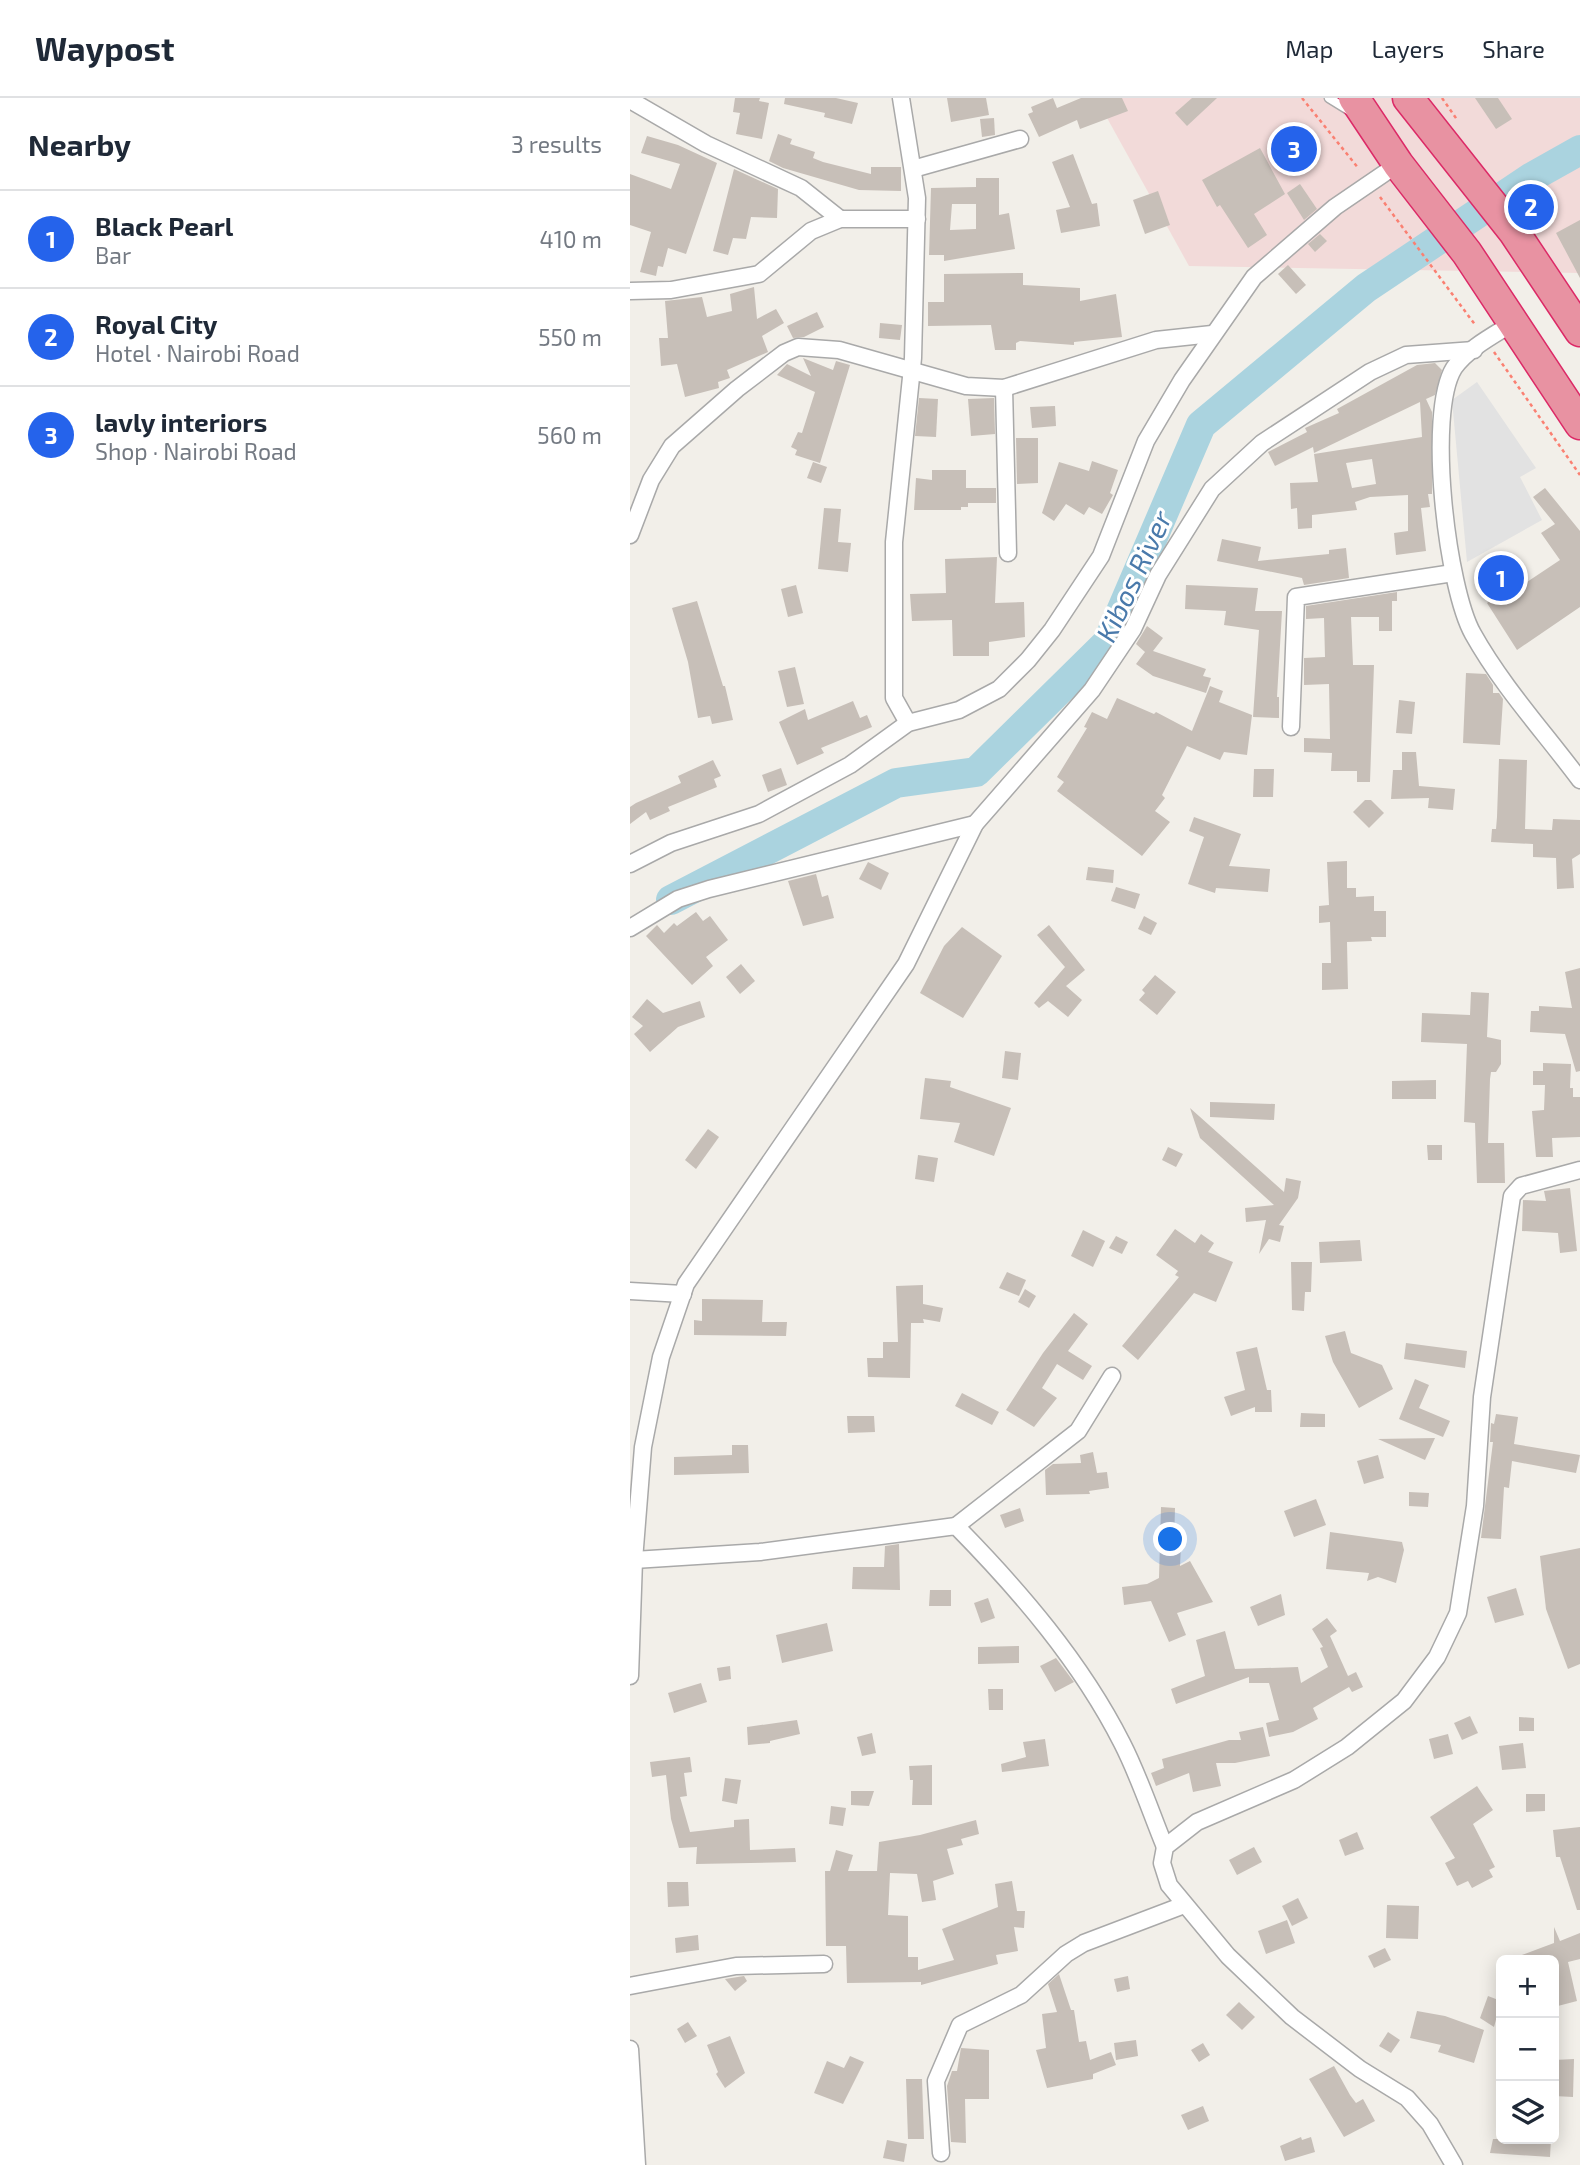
<!DOCTYPE html>
<meta charset="utf-8">
<style>
body{margin:0;font-family:"Exo 2",sans-serif;background:#f6f6f7;color:#1f2937}
.controls{position:absolute;right:21px;bottom:21px;display:grid;overflow:hidden;border-radius:10px;box-shadow:0 4px 18px #0003}
.controls button{width:63px;height:63px;display:grid;place-items:center;padding:0;border:0;border-bottom:2px solid #e0e1e3;background:#fff;color:#1f2937;font:35px sans-serif}
.you{position:absolute;left:541px;top:1442px;width:24px;height:24px;margin:-18px;border:5px solid #fff;border-radius:50%;background:#1a73e8;box-shadow:0 0 0 10px #1a73e833}
.badge{display:grid;place-items:center;width:46px;height:46px;border-radius:50%;background:#2563eb;color:#fff;font-size:23px;font-weight:700}
.pin{position:absolute;translate:-50% -50%;border:4px solid #fff;box-shadow:0 2px 7px #0006}
.list{margin:0;padding:0;list-style:none}
h2{display:flex;justify-content:space-between;align-items:center;height:91px;margin:0;padding:0 28px;font-size:30px}
h2 small{font-size:23px;font-weight:400;color:#747a83}
.list li{display:grid;grid-template-columns:46px 1fr auto;gap:21px;align-items:center;box-sizing:border-box;height:98px;padding:0 28px;border-top:2px solid #e0e1e3}
.list b{display:block;font-size:26px;white-space:nowrap}
.list p{margin:0;font-size:23px;white-space:nowrap;color:#747a83}
.list em{font-size:23px;font-style:normal;color:#747a83}
.icon{flex:none;width:38px;height:38px;fill:none;stroke:currentColor;stroke-width:2;stroke-linecap:round;stroke-linejoin:round}
.map{position:relative;flex:none;width:950px;height:2067px;overflow:hidden}
header{display:flex;align-items:center;gap:42px;box-sizing:border-box;height:98px;padding:0 35px;background:#fff;border-bottom:2px solid #e0e1e3}
header strong{font-size:33px}
nav{display:flex;gap:38px;margin-inline-start:auto;font-size:24px}
main{display:flex}
aside{flex:1;background:#fff}
.map>svg:first-child{display:block}
.commercial{fill:#f2dad9}
.parking{fill:#e2e2e2}
.lines{fill:none;stroke-linecap:round;stroke-linejoin:round}
.river{stroke:#aad3df;stroke-width:30}
.building{fill:#c7bfb8;fill-rule:evenodd}
.lane-casing{stroke:#a9a9a9;stroke-width:11}
.street-casing{stroke:#a9a9a9;stroke-width:19}
.highway-casing{stroke:#dc2a67;stroke-width:33}
.path{stroke:#fa8072;stroke-width:2.5;stroke-dasharray:3.5 3.5;stroke-linecap:butt}
.lane{stroke:#fff;stroke-width:8}
.street{stroke:#fff;stroke-width:16}
.highway{stroke:#e892a2;stroke-width:30}
.labels{text-anchor:middle;dominant-baseline:central;stroke-width:6;stroke-linejoin:round;paint-order:stroke}
.water-label{font-size:28px;font-style:italic;fill:#4a7aab;stroke:#fff}
</style>
<header>
<strong>Waypost</strong>
<nav><a>Map</a><a>Layers</a><a>Share</a></nav>
</header>
<main>
<aside>
<h2>Nearby<small>3 results</small></h2>
<ul class="list">
<li><span class="badge">1</span><div><b>Black Pearl</b><p>Bar</p></div><em>410 m</em></li>
<li><span class="badge">2</span><div><b>Royal City</b><p>Hotel · Nairobi Road</p></div><em>550 m</em></li>
<li><span class="badge">3</span><div><b>lavly interiors</b><p>Shop · Nairobi Road</p></div><em>560 m</em></li>
</ul>
</aside>
<div class="map">
<svg width="950" height="2067" viewBox="0 0 950 2067">
<rect width="100%" height="100%" fill="#f2efe9"/>
<path class="commercial" d="M466 0H950V175L559 168Z"/>
<path class="parking" d="M847 284 906 370 890 379 912 422 837 464 822 302Z"/>
<g class="lines">
<path class="river" d="M41 802 266 685 346 674 478 544 571 327 736 190 902 79 950 52"/>
</g>
<g class="building">
<path d="M105 0H130L129 3 139 5 132 41 106 36 110 15 103 14Z"/>
<path d="M155 0H206L228 5 222 26 194 19 195 15 154 6Z"/>
<path d="M317 0H356L359 17 321 24Z"/>
<path d="M423 0 427 10 451 0H492L498 13 450 31 447 22 409 39 398 16 403 14 401 9Z"/>
<path d="M562 0H587L557 28 545 15Z"/>
<path d="M845 0H868L882 21 866 31Z"/>
<path d="M364 20 365 37 352 39 350 21Z"/>
<path d="M148 36 162 41 160 46 185 54 183 60 193 64 241 76V69H271V93L229 92 153 70 139 63Z"/>
<path d="M17 38 48 47 87 65 56 156 38 150 33 169 28 168 26 178 10 174 21 134 0 127V76L41 91 50 66 11 55Z"/>
<path d="M630 50 655 96 624 116 637 137 618 150 590 107 587 109 572 82Z"/>
<path d="M443 56 462 106 467 105 470 128 431 135 426 112 440 109 422 64Z"/>
<path d="M104 71 148 91 147 120 121 119 116 141 103 140 98 157 83 153Z"/>
<path d="M346 80H369V117L379 115 385 151 314 163V157H299L301 90 346 89ZM322 106H346V131L320 132Z"/>
<path d="M670 86 687 111 674 122 657 95Z"/>
<path d="M528 93 540 127 515 136 503 102Z"/>
<path d="M950 122V180L926 135Z"/>
<path d="M690 136 697 143 685 154 678 146Z"/>
<path d="M658 167 676 187 666 196 648 176Z"/>
<path d="M393 175V187L450 190V203L486 196 492 239 444 244V247L390 243 386 245V252H365L361 227 298 228V204H314V176Z"/>
<path d="M124 189 127 221 146 211 154 225 132 238 138 254 97 272 100 280 88 284 89 290 55 299 47 266 31 268 29 240H38L35 203 72 199 77 219 102 213 100 196Z"/>
<path d="M187 214 194 229 174 239 163 240 157 228Z"/>
<path d="M250 225 272 227 270 242 249 240Z"/>
<path d="M173 260 203 272 206 263 220 267 190 365 165 357 167 352 161 349 168 334 172 335 185 294 147 277 157 266 181 278Z"/>
<path d="M805 265 812 272 805 297 796 301 802 314V396H798L800 409 791 410 796 453 766 457 764 435 778 433V397L740 399 725 404 727 412 682 417V430L668 431 667 410 661 411 660 385 688 384 684 356 792 339 790 304 684 355 683 349 645 368 638 354 677 334 675 330 709 315 707 311 787 267ZM742 361 746 386 722 390 716 365Z"/>
<path d="M289 300 308 301 306 339 285 338Z"/>
<path d="M364 300 365 336 341 338 338 301Z"/>
<path d="M425 308 426 328 402 330 400 309Z"/>
<path d="M386 340H408V385L387 386Z"/>
<path d="M462 363 488 372 480 395 483 397 472 416 459 409 454 417 436 406 424 423 412 415 429 364 459 373Z"/>
<path d="M183 364 197 369 191 385 177 380Z"/>
<path d="M302 372H336V390H366V405H338V409H331V412H284L286 380 302 382Z"/>
<path d="M915 390 950 433V509L887 552 857 505 865 499 849 474 875 457 894 486 930 462 911 435 925 426 903 399Z"/>
<path d="M194 410 211 411 208 444 221 445 218 474 188 471Z"/>
<path d="M592 441 631 449 628 463 699 456V452L716 450 719 480 674 487 672 480 587 463Z"/>
<path d="M367 459 365 505 394 504 395 539 359 544V558H323L322 522 282 523 280 496 316 495 315 461Z"/>
<path d="M166 487 173 515 158 519 151 491Z"/>
<path d="M556 487 628 490 625 513H652L647 599H649V620L623 619 629 532 594 527 596 513 555 511Z"/>
<path d="M767 494V503H762V533H749V519H721L723 567H744L740 684H727V673H701L702 655 674 654V640L700 641 699 586 674 587V560L695 559 694 520 676 521V508Z"/>
<path d="M67 503 93 588H95L103 622 82 626 80 618 68 620 58 564 42 510Z"/>
<path d="M517 528 533 540 523 553 576 571 573 578 581 580 576 595 523 578 506 566 515 554 506 546Z"/>
<path d="M165 569 174 606 157 609 148 573Z"/>
<path d="M836 575 856 576 863 587V595H869L873 601 870 647 833 645Z"/>
<path d="M580 588 593 593 589 604 622 617 617 657 594 654 590 662 557 648 532 697 535 700 525 713 540 724 512 758 427 693 434 684 427 679 457 630 454 629 462 614 477 621 487 600 524 616 526 614 562 633Z"/>
<path d="M769 602 785 604 782 636 766 635Z"/>
<path d="M223 603 230 620 237 617 242 629 191 650 194 655 167 667 149 624 175 611 178 622Z"/>
<path d="M772 654H786L789 688 825 691 823 712 798 710 799 700 761 701 763 672H772Z"/>
<path d="M869 661 897 662 895 731 922 732 923 721 950 722V756L942 761 944 790 927 791 926 760 903 759V746L861 744 862 731H866L867 719Z"/>
<path d="M83 662 91 678 84 681 87 689 38 709 40 713 20 722 16 714 0 726V709L6 705 51 685 48 678Z"/>
<path d="M151 670 157 687 138 694 132 677Z"/>
<path d="M624 671H644L643 699H623Z"/>
<path d="M735 702H741L754 715 739 730 723 714Z"/>
<path d="M564 719 611 736 599 768 640 771 638 794 586 790 585 795 558 786 574 739 559 733Z"/>
<path d="M717 763V790H726V799L744 798V813H756V839H741L742 843 717 844 718 891 692 892V865H701L700 824 689 825V808L699 807 697 764Z"/>
<path d="M238 764 259 775 251 792 229 781Z"/>
<path d="M458 769 484 772 483 785 456 782Z"/>
<path d="M186 776 192 799 198 797 204 820 173 828 158 783Z"/>
<path d="M486 789 510 796 505 811 481 803Z"/>
<path d="M66 814 73 823 80 818 98 842 76 859 83 868 62 887 16 838 27 827 34 835 44 825 47 828Z"/>
<path d="M514 818 527 825 521 837 508 831Z"/>
<path d="M419 827 455 872 436 888 452 902 438 919 418 903 409 910 404 905 435 869 407 837Z"/>
<path d="M332 829 372 858 333 920 290 895 314 848Z"/>
<path d="M111 866 125 883 110 896 96 879Z"/>
<path d="M950 870V973L946 974 935 936 900 934 901 913H909V908L942 910 935 874Z"/>
<path d="M525 877 546 894 527 917 509 902 515 895 512 892Z"/>
<path d="M841 894 859 895 857 939 871 942V966L866 974H861L860 981 858 1045H874L875 1085H847L845 1025 834 1024 837 946 791 944 792 915 840 917Z"/>
<path d="M17 901 33 915 70 903 75 919 48 929 20 954 4 936 13 928 2 919Z"/>
<path d="M375 953 391 955 388 982 372 980Z"/>
<path d="M913 965 941 966 940 990H943V999H950V1039L922 1040 923 1059H906L902 1013 914 1012 915 987H903V973H913Z"/>
<path d="M295 980 321 983 320 989 381 1010 364 1058 324 1044 330 1025 290 1021Z"/>
<path d="M806 982V1001H762V983Z"/>
<path d="M580 1004 645 1006 644 1022 580 1019Z"/>
<path d="M560 1010 654 1094 656 1080 671 1083 668 1100 649 1127 654 1128 650 1144 639 1141 629 1156 636 1122 616 1124 615 1110 644 1107 570 1040Z"/>
<path d="M78 1031 89 1039 66 1071 55 1062Z"/>
<path d="M797 1047H812V1062H798Z"/>
<path d="M538 1049 553 1056 546 1069 532 1062Z"/>
<path d="M288 1057 308 1060 304 1084 285 1081Z"/>
<path d="M940 1090 947 1153 930 1155 928 1135 892 1133 893 1102 916 1103 914 1093Z"/>
<path d="M545 1131 565 1145 571 1136 584 1145 578 1154 603 1164 586 1204 564 1195 508 1262 492 1248 549 1179 545 1177 548 1173 526 1157Z"/>
<path d="M453 1132 475 1143 463 1169 441 1158Z"/>
<path d="M486 1138 498 1144 492 1156 479 1150Z"/>
<path d="M730 1142 732 1163 690 1165 689 1144Z"/>
<path d="M661 1164H682L681 1194H675L674 1213 662 1212Z"/>
<path d="M377 1174 396 1182 389 1198 369 1190Z"/>
<path d="M293 1187V1206L313 1210 310 1224 293 1221 294 1225H281L280 1280 238 1279 237 1260H253V1244H268L266 1188Z"/>
<path d="M395 1191 406 1198 399 1210 388 1204Z"/>
<path d="M72 1201 133 1202 132 1224H157L156 1238 64 1237V1222L72 1223Z"/>
<path d="M444 1215 458 1226 438 1253 462 1268 453 1282 427 1266 412 1290 427 1300 404 1329 376 1312 413 1255Z"/>
<path d="M715 1233 721 1255 752 1267 763 1291 729 1310 703 1264 695 1238Z"/>
<path d="M776 1245 837 1253 835 1270 774 1261Z"/>
<path d="M627 1249 637 1292H641L642 1314H625V1309L601 1318 594 1299 615 1292 606 1254Z"/>
<path d="M785 1281 799 1287 789 1310 820 1323 813 1339 769 1321Z"/>
<path d="M332 1295 369 1314 362 1327 325 1308Z"/>
<path d="M671 1315 695 1316V1329H670Z"/>
<path d="M866 1316 888 1319 884 1346 950 1357 946 1375 882 1363 879 1390 874 1389 871 1441 851 1440 863 1344H860L861 1325 864 1326Z"/>
<path d="M217 1318H244L245 1334 218 1335Z"/>
<path d="M805 1340 795 1362 748 1341Z"/>
<path d="M102 1347H118L119 1375 44 1377V1359L102 1357Z"/>
<path d="M463 1354 467 1375 477 1374 479 1390 459 1393 460 1396 416 1397 415 1372 423 1366 451 1365 450 1357Z"/>
<path d="M748 1357 754 1380 734 1386 727 1363Z"/>
<path d="M779 1394 799 1395 798 1409 779 1408Z"/>
<path d="M686 1401 696 1427 664 1439 654 1413Z"/>
<path d="M531 1409 545 1410 544 1448H551L550 1468 560 1463 583 1504 547 1515 556 1537 539 1544 521 1503 494 1507 492 1489 517 1486 529 1480Z"/>
<path d="M390 1410 394 1423 375 1430 370 1417Z"/>
<path d="M700 1434 772 1444 774 1452 766 1485 748 1479 737 1483 739 1475 696 1471Z"/>
<path d="M269 1446 270 1492 222 1491 223 1469H254L255 1448Z"/>
<path d="M950 1450V1566L938 1571 916 1511 910 1458Z"/>
<path d="M886 1490 894 1517 865 1525 857 1499Z"/>
<path d="M300 1492H321V1508H299Z"/>
<path d="M651 1496 655 1517 628 1528 620 1509Z"/>
<path d="M358 1500 365 1520 351 1525 344 1505Z"/>
<path d="M697 1520 707 1533 700 1538 718 1578 726 1574 733 1589 722 1594 719 1589 683 1610 688 1621 663 1634 639 1639 636 1625 649 1622 639 1585H619V1579L546 1606 541 1591 575 1578 566 1542 595 1533 605 1571 668 1569 671 1585 698 1569 690 1550 693 1549 682 1531Z"/>
<path d="M197 1525 203 1553 152 1565 146 1537Z"/>
<path d="M389 1548V1565L348 1566V1549Z"/>
<path d="M426 1560 444 1584 425 1594 410 1568Z"/>
<path d="M100 1568 101 1581 89 1583 87 1570Z"/>
<path d="M71 1585 77 1604 44 1615 38 1595Z"/>
<path d="M358 1591H373V1612H359Z"/>
<path d="M840 1618 848 1635 832 1642 824 1625Z"/>
<path d="M889 1619 904 1620V1633H889Z"/>
<path d="M167 1622 170 1636 140 1643V1645L118 1647 117 1629Z"/>
<path d="M633 1629 640 1658 605 1665H586L591 1688 563 1694 559 1675 526 1688 521 1675 534 1670 532 1661 599 1642H611L609 1634Z"/>
<path d="M242 1635 246 1655 232 1658 227 1639Z"/>
<path d="M818 1636 823 1656 804 1661 799 1641Z"/>
<path d="M415 1641 419 1668 372 1674 371 1666 396 1659 393 1644Z"/>
<path d="M893 1645 896 1670 872 1672 869 1648Z"/>
<path d="M60 1659 62 1674 54 1675 57 1698 50 1699 60 1734 104 1729V1722L119 1721 120 1752 165 1750 166 1764 66 1766 67 1749 49 1750 41 1721 36 1677 22 1679 20 1664Z"/>
<path d="M302 1667V1707H282L283 1682H280L279 1668Z"/>
<path d="M95 1680 111 1682 107 1706 92 1703Z"/>
<path d="M847 1688 863 1712 843 1726 865 1769 859 1772 863 1779 842 1790 838 1783 827 1788 815 1765 825 1760 800 1719Z"/>
<path d="M221 1693H244L239 1708 221 1707Z"/>
<path d="M896 1696H915V1713L896 1714Z"/>
<path d="M201 1708 216 1710 213 1728 199 1726Z"/>
<path d="M346 1722 349 1736 331 1741 333 1747 317 1751 324 1776 303 1783 306 1802 292 1804 287 1776 260 1775 258 1817 278 1818V1859H288V1872L324 1862 312 1831 368 1809 365 1786 382 1783 387 1813H395L394 1830 384 1829 388 1853 366 1857 368 1866 291 1887V1884L217 1885 216 1848H196L195 1773H200L206 1752 223 1757 218 1773H247L249 1744 290 1737Z"/>
<path d="M950 1729V1812H947L930 1759H926L923 1732Z"/>
<path d="M727 1734 734 1751 715 1758 709 1742Z"/>
<path d="M624 1749 632 1764 607 1777 599 1762Z"/>
<path d="M37 1784H58L59 1808 38 1809Z"/>
<path d="M668 1800 678 1820 662 1828 652 1808Z"/>
<path d="M757 1807 789 1808 788 1841 756 1840Z"/>
<path d="M657 1822 665 1845 636 1856 628 1833Z"/>
<path d="M924 1829 930 1843 950 1835V1861L938 1864 947 1903 924 1909V1862L881 1861 924 1845Z"/>
<path d="M68 1837 69 1852 46 1855 45 1840Z"/>
<path d="M755 1850 761 1862 744 1870 738 1858Z"/>
<path d="M429 1876 441 1912H444L449 1944 456 1943 460 1962 481 1954 486 1967 463 1976V1981L417 1990 406 1952 416 1950 412 1916 427 1914 418 1886Z"/>
<path d="M114 1878 117 1883 105 1893 95 1881Z"/>
<path d="M498 1878 500 1891 487 1894 484 1881Z"/>
<path d="M858 1898 871 1903 864 1929 850 1920Z"/>
<path d="M609 1904 625 1919 612 1932 596 1917Z"/>
<path d="M787 1913 815 1918 854 1932 844 1965 808 1954 811 1947 780 1940Z"/>
<path d="M58 1924 67 1938 55 1945 47 1931Z"/>
<path d="M758 1934 770 1942 761 1955 749 1948Z"/>
<path d="M100 1938 115 1975 95 1990 86 1976 88 1974 77 1947Z"/>
<path d="M506 1942 508 1958 486 1962 484 1945Z"/>
<path d="M573 1945 580 1957 569 1964 561 1952Z"/>
<path d="M331 1950 359 1952V2001H335L336 2045 321 2044 317 1988 322 1973H327Z"/>
<path d="M220 1958 234 1964 213 2006 184 1995 197 1963 214 1970Z"/>
<path d="M944 1961 943 1999 924 1998V1962Z"/>
<path d="M704 1968 720 1997 726 2005 733 2001 745 2023 714 2039 679 1981Z"/>
<path d="M276 1981H292L294 2041H278Z"/>
<path d="M573 2008 579 2023 558 2032 551 2017Z"/>
<path d="M671 2039 672 2042 681 2039 685 2054 655 2063 650 2048Z"/>
<path d="M863 2041H921L920 2059 860 2055Z"/>
<path d="M257 2042 277 2046 274 2064 253 2060Z"/>
</g>
<g class="lines">
<defs>
<path id="lane" d="M699 0 720 13"/>
<g id="street">
<path d="M271 0 287 100 283 260 264 444V600L278 625"/>
<path d="M0 2 76 46 171 90 210 121"/>
<path d="M283 71 390 41"/>
<path d="M0 193 41 192 129 176 181 133 210 121H287"/>
<path d="M883 225C864 237 837 251 824 270 796 315 817 490 843 536 872 588 915 635 950 682"/>
<path d="M374 290 378 455"/>
<path d="M0 437 21 382 42 348 107 291 154 255 168 249 209 252 336 288 374 290 526 242 582 236"/>
<path d="M661 629 666 499 823 475"/>
<path d="M0 766 41 745 129 716 220 667 278 625 329 612 369 591 398 562 422 532 471 458 516 343 552 282 624 179 705 109 768 66"/>
<path d="M0 830 48 801 79 791 345 726"/>
<path d="M0 1193 53 1196"/>
<path d="M326 1428 448 1333 482 1278"/>
<path d="M4 1462 130 1454 326 1428C389 1492 451 1564 492 1645 509 1678 521 1715 535 1749"/>
<path d="M0 1578 4 1462 13 1349 31 1259 56 1186 276 866 345 726 462 592 503 531 528 477 582 391 632 345 740 274 776 257 844 252"/>
<path d="M0 1888 106 1868 194 1866"/>
<path d="M0 1951 7 2067"/>
<path d="M311 2055 306 1983 330 1927 391 1897 436 1856 454 1845 554 1807"/>
<path d="M824 2067 800 2026 777 2000 730 1971 662 1919 598 1858 539 1787 532 1765 535 1749 567 1724 664 1682 717 1649 774 1603 807 1559 828 1515 845 1408 852 1299 882 1098 891 1088 950 1072"/>
</g>
<g id="highway">
<path d="M724 0 768 66 837 155 950 326"/>
<path d="M778 0 884 134 950 233"/>
</g>
</defs>
<use href="#lane" class="lane-casing"/>
<use href="#street" class="street-casing"/>
<use href="#highway" class="highway-casing"/>
<g class="path">
<path d="M672 0 729 71"/>
<path d="M812 0 828 23"/>
<path d="M750 99 846 228"/>
<path d="M864 254 950 377"/>
</g>
<use href="#lane" class="lane"/>
<use href="#street" class="street"/>
<use href="#highway" class="highway"/>
</g>
<g class="labels">
<g class="water-label">
<text transform="translate(503 478) rotate(-65)">Kibos River</text>
</g>
</g>
</svg>
<div class="controls">
<button>+</button>
<button>−</button>
<button><svg class="icon" aria-label="layers" viewBox="0 0 24 24"><path d="M12 4l9 5-9 5-9-5zM3 14l9 5 9-5"/></svg></button>
</div>
<div class="you"></div>
<div class="pin badge" style="left:871px;top:480px">1</div>
<div class="pin badge" style="left:901px;top:109px">2</div>
<div class="pin badge" style="left:664px;top:51px">3</div>
</div>
</main>
